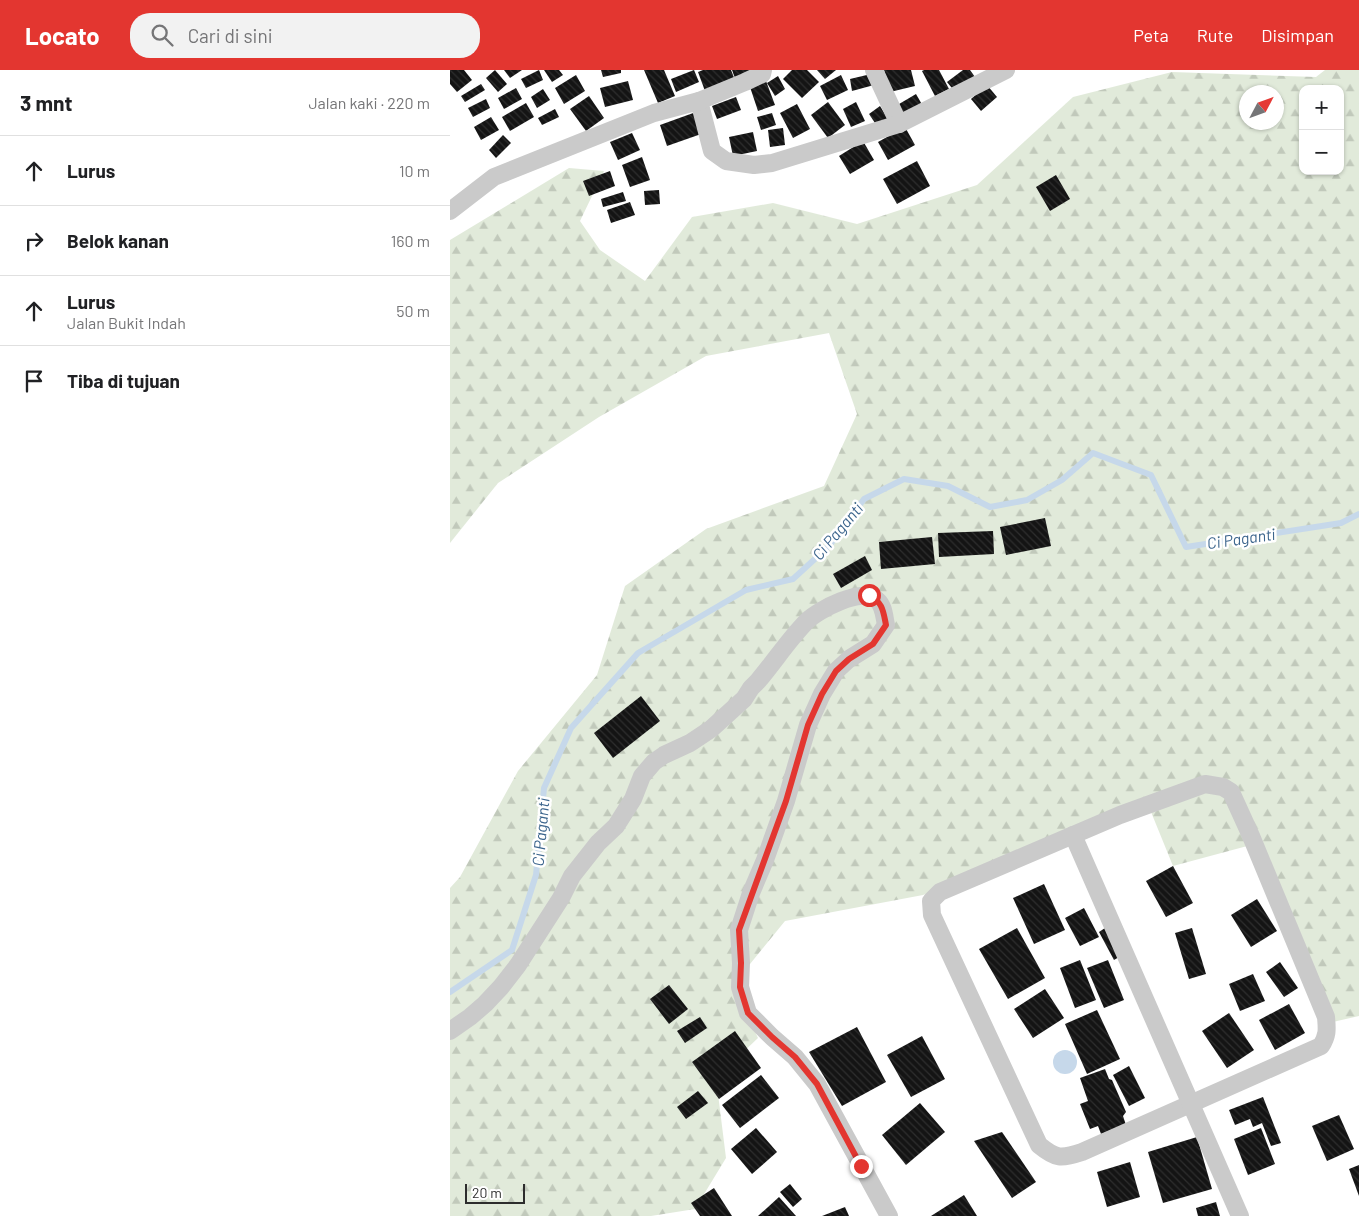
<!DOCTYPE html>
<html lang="id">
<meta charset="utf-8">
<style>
body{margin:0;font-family:Barlow,sans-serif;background:#f2f2f2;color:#202124}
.controls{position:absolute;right:15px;top:15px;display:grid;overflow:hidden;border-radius:10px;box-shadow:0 1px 4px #0004}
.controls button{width:45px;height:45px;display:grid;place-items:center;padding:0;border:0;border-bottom:1px solid #e0e0e0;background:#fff;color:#202124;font:25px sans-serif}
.compass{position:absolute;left:789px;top:15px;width:45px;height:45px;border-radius:50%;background:#fff;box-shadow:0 1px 4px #0004;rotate:49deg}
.scale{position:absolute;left:15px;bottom:12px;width:60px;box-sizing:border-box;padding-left:5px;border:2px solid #2d2d2d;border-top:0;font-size:14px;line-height:18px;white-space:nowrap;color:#2d2d2d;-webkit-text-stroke:4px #fff;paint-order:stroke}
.stop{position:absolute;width:15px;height:15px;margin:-11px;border:4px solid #e33630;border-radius:50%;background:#fff}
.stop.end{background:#e33630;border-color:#fff;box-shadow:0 1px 5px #0008}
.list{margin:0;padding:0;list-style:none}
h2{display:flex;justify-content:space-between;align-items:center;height:65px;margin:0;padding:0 20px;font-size:21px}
h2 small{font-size:16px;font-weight:400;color:#757577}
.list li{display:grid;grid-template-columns:32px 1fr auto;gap:15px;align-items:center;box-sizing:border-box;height:70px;padding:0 20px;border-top:1px solid #e0e0e0}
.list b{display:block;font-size:19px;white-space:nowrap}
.list p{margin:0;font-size:16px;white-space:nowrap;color:#757577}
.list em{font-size:16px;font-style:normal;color:#757577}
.icon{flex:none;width:28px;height:28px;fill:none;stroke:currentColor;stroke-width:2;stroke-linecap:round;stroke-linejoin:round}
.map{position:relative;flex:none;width:909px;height:1146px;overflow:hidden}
header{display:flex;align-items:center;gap:30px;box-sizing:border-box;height:70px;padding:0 25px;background:#e33630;color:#fff}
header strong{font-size:24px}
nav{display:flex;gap:28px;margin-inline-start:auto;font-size:18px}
.search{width:350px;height:45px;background:#f2f2f2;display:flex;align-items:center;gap:12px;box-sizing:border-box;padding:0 18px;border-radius:20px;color:#757577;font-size:19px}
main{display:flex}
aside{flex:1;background:#fff}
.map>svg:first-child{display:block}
.forest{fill:url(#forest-firs);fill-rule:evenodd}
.water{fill:#c6d8ea}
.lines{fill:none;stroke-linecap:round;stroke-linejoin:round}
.stream{stroke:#c6d8ea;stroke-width:6}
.building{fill:url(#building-back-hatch)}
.minor{stroke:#cacaca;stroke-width:18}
.route{stroke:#e33630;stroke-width:6}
.labels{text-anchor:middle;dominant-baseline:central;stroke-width:5;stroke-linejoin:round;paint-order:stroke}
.water-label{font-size:16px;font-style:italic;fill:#3c658d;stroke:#fff}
</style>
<header>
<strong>Locato</strong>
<div class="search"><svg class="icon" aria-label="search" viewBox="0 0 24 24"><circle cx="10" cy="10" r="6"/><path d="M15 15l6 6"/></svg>Cari di sini</div>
<nav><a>Peta</a><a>Rute</a><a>Disimpan</a></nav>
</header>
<main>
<aside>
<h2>3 mnt<small>Jalan kaki · 220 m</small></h2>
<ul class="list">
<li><svg class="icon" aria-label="ahead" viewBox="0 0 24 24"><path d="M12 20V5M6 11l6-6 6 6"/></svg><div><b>Lurus</b></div><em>10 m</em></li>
<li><svg class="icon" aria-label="right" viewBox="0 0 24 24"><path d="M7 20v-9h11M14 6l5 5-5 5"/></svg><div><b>Belok kanan</b></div><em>160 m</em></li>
<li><svg class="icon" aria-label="ahead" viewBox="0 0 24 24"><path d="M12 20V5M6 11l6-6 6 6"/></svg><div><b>Lurus</b><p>Jalan Bukit Indah</p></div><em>50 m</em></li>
<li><svg class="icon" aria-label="arrive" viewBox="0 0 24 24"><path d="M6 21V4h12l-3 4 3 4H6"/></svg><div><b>Tiba di tujuan</b></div></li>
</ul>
</aside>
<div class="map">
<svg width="909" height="1146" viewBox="0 0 909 1146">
<defs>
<pattern id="forest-firs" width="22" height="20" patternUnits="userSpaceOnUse" patternTransform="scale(1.25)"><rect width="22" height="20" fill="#e1eada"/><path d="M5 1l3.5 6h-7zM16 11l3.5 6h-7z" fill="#c1c9bb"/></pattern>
<pattern id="building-back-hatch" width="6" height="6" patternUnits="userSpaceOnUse" patternTransform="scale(1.25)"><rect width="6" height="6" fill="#141414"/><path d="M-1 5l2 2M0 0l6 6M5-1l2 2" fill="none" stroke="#2e2e2e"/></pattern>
</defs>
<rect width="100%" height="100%" fill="#fff"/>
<path class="forest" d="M875 0H909V946L874 954 801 775 723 796 699 737 473 825 335 851 283 915 308 968 266 1008 276 1088 245 1139 201 1146H0V818L10 807 68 701 147 605 175 516 256 459 374 416 407 344 379 263 256 286 149 347 48 413 0 473V170L119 98 154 101 130 151 150 180 195 211 242 147 323 133 407 154 527 115 623 27 722 2 866 7ZM853 19H890V101H853ZM796 22H826V52H796Z"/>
<circle class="water" cx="615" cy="992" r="12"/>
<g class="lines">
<path class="stream" d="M0 922 62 880 86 805 94 718 121 658 188 583 296 520 343 509 379 476 414 429 454 409 498 416 540 437 577 430 612 410 643 383 701 405 736 477 891 453 909 444"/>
</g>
<g class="building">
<path d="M0 0H14L22 10 7 22 0 14Z"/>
<path d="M45 0 57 14 48 22 36 8Z"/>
<path d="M54 0H72L60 8Z"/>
<path d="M89 0 93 10 76 18 71 9Z"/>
<path d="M94 0H109L113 5 102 12Z"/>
<path d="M151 0H171V3L153 7Z"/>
<path d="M194 0H214L225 26 208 33Z"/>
<path d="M244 0 249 12 226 22 221 9Z"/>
<path d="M253 0H281L285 10 255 21 248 2Z"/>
<path d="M282 0H306L286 11Z"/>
<path d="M342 0H357L369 12 352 28 333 9Z"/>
<path d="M367 0H386L375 9Z"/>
<path d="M434 0H461L465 16 440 22Z"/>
<path d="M474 0H489L499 19 485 26 472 1Z"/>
<path d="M513 0H520L525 7 506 23 497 12Z"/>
<path d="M421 4 424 15 402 21 400 9Z"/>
<path d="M126 5 135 21 114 34 105 18Z"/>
<path d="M391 5 398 20 377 30 370 16Z"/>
<path d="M328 6 335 19 325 26 317 13Z"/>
<path d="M178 11 183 30 155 37 150 18Z"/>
<path d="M316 11 325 35 308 41 300 17Z"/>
<path d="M31 14 35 20 15 32 11 26Z"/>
<path d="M537 15 547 27 531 41 521 29Z"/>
<path d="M66 18 72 29 54 39 48 28Z"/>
<path d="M93 19 100 30 87 38 81 27Z"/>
<path d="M466 24 474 38 452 50 444 37Z"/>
<path d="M139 26 154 48 136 61 120 39Z"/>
<path d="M286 27 291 40 267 49 262 36Z"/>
<path d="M36 29 40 38 23 47 18 38Z"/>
<path d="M378 32 395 55 378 68 361 45Z"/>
<path d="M406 32 415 51 401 57 393 39Z"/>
<path d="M76 33 84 47 60 61 52 47Z"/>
<path d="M347 34 360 59 343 68 330 43Z"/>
<path d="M430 36 438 49 427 56 419 44Z"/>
<path d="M105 39 109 47 92 55 88 48Z"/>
<path d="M246 42 254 63 217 76 210 55Z"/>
<path d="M322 43 326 55 311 60 307 47Z"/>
<path d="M41 47 49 60 31 70 24 57Z"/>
<path d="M455 57 465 75 438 90 428 72Z"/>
<path d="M333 58 335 75 320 77 318 60Z"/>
<path d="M303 62 307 81 283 86 279 67Z"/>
<path d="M182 63 190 80 168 90 160 72Z"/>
<path d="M53 65 61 73 46 88 39 80Z"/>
<path d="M413 71 424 90 400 104 389 86Z"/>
<path d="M192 87 200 110 180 117 172 95Z"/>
<path d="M467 91 480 116 447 134 433 109Z"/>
<path d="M160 101 165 116 139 126 133 111Z"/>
<path d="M606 105 620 129 600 141 586 117Z"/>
<path d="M209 120 210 134 195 135 194 121Z"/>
<path d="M173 122 176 131 153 137 151 129Z"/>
<path d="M180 132 185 145 161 153 157 140Z"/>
<path d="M595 448 601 476 556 485 550 457Z"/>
<path d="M543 461 544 484 489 487 488 463Z"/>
<path d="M482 467 485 494 431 499 429 472Z"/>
<path d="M415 486 422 500 391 518 383 504Z"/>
<path d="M191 626 210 651 163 688 144 663Z"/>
<path d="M723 796 743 833 716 847 696 811Z"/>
<path d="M594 814 615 860 584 874 563 828Z"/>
<path d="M807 829 827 861 801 877 781 845Z"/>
<path d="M634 838 649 867 630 876 615 848Z"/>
<path d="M658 856 674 884 664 890 649 862Z"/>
<path d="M567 858 595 908 558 929 529 879Z"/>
<path d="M742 858 756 904 739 909 725 863Z"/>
<path d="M630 890 646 930 625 938 610 898Z"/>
<path d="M658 890 674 930 654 938 637 898Z"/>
<path d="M830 892 848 918 834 927 816 902Z"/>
<path d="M803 904 815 931 790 941 779 914Z"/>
<path d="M219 915 238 939 219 954 200 929Z"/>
<path d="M595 919 614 948 583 968 564 939Z"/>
<path d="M839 934 855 963 825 980 809 950Z"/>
<path d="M647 940 670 989 637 1004 615 954Z"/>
<path d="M779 943 804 980 777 998 752 961Z"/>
<path d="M250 947 257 958 235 973 227 961Z"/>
<path d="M407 957 436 1012 392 1036 359 982Z"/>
<path d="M285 961 311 998 269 1029 242 992Z"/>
<path d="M472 966 495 1009 461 1027 437 985Z"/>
<path d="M679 996 695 1028 679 1036 663 1005Z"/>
<path d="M655 999 659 1009 662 1010 676 1042 673 1046 676 1055 651 1064 648 1056 640 1059 630 1034 638 1031 630 1008Z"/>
<path d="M311 1005 329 1028 290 1058 272 1035Z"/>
<path d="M248 1021 258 1033 236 1049 227 1037Z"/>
<path d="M813 1027 831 1073 821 1076 812 1053 803 1057 800 1049 785 1055 779 1040Z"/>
<path d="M470 1033 495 1062 456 1095 432 1065Z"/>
<path d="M889 1045 904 1079 877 1091 862 1056Z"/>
<path d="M306 1058 327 1082 302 1104 281 1079Z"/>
<path d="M811 1058 825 1094 798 1105 784 1069Z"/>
<path d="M552 1062 586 1112 562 1128 524 1071Z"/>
<path d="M747 1067 762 1119 713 1133 698 1082Z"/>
<path d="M680 1092 690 1127 657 1137 647 1102Z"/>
<path d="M909 1095V1126L899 1099Z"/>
<path d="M340 1114 352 1129 343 1137 330 1122Z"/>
<path d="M264 1118 282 1146H250L241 1133Z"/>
<path d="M514 1125 527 1146H481Z"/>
<path d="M329 1127 346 1146H308Z"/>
<path d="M766 1132 770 1146H748L746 1138Z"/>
<path d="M395 1137 399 1146H372Z"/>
</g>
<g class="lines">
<g class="minor">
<path d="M424 0 449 54"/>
<path d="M249 31 262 81 276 91 304 95 322 93 449 54 556 0"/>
<path d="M0 141 44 107 204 43 249 31 295 12 312 4 313 0"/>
<path d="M755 714 773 717 781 722 801 766 876 947C877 959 878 965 871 976L632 1082C611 1089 606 1089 589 1075L482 845 481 831 490 822 670 745Z"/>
<path d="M623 765 790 1146"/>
<path d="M0 961 20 947 35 934 51 917 68 895 111 828 122 806 148 773 166 756 183 729 192 706 204 692 214 685 240 673 261 659 294 629 301 618 308 611C325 591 339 569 357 551 368 540 413 516 427 530 434 536 434 546 436 555L423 574 399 589 386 601 372 624 358 655 336 731 315 790 301 823 289 860 291 893 290 917 298 943 322 967 345 987 367 1014 439 1146"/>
</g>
</g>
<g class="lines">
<path class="route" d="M411 1096 367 1014 345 987 322 967 298 943 290 917 291 893 289 860 336 731 358 655 372 624 386 601 399 589 423 574 436 555C433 540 433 533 419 525"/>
</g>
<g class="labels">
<g class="water-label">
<text transform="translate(387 461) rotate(-50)">Ci Paganti</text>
<text transform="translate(791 468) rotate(-8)">Ci Paganti</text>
<text transform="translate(90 762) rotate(-85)">Ci Paganti</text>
</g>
</g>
</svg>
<div class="controls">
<button>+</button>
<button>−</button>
</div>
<svg class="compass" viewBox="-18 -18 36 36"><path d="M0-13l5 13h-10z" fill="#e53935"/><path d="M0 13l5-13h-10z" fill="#757577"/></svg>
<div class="scale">20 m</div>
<div class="stop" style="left:419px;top:525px"></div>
<div class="stop end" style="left:411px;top:1096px"></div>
</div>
</main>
